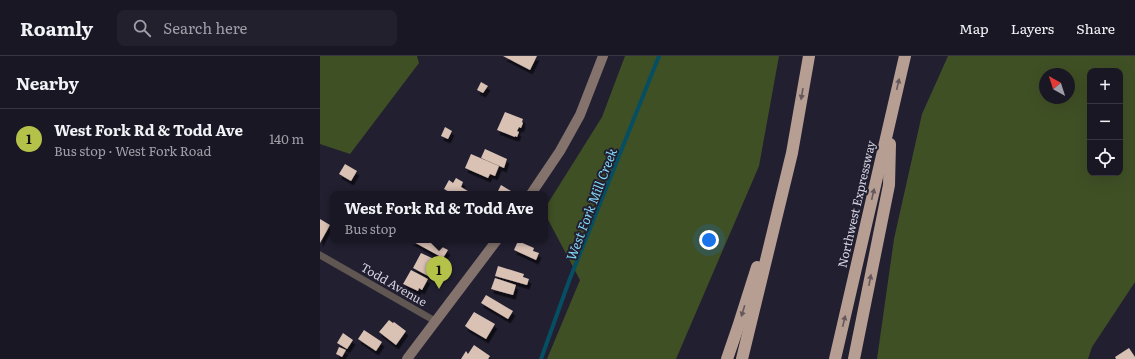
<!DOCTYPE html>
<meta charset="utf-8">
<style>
body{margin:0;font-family:Literata,serif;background:#23202d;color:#f1f3f6}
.controls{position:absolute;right:12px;top:12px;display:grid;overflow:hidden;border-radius:8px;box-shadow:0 4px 16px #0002}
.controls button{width:36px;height:36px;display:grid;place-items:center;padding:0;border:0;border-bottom:1px solid #383642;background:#1a1725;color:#f1f3f6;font:20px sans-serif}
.compass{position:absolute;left:719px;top:12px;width:36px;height:36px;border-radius:50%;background:#1a1725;box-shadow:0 4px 16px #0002;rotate:321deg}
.you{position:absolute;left:389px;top:184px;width:14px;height:14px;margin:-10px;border:3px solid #fff;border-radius:50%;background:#1a73e8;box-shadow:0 0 0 6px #1a73e833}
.badge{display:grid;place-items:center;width:26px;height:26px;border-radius:50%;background:#b5c249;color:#111;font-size:13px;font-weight:700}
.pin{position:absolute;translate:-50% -33px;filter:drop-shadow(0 1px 2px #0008)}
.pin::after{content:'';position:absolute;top:21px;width:14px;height:12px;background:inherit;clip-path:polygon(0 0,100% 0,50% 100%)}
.popup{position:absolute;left:10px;top:135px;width:218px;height:52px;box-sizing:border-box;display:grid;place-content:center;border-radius:8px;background:#1a1725;filter:drop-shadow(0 1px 3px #0005);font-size:13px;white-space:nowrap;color:#9f9fa7}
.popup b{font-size:15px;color:#f1f3f6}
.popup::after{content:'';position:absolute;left:50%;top:100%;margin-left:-8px;border:8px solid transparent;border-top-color:#1a1725}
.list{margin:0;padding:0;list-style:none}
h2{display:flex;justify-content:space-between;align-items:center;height:52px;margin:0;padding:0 16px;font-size:17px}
h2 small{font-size:13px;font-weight:400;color:#9f9fa7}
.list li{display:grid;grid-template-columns:26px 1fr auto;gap:12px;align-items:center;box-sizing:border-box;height:60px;padding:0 16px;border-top:1px solid #383642}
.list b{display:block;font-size:15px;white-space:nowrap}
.list p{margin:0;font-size:13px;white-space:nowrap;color:#9f9fa7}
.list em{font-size:13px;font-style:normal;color:#9f9fa7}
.icon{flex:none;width:22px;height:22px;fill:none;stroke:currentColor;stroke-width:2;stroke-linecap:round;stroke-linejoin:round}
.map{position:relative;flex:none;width:815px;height:303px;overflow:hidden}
header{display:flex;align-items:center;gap:24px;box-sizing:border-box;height:56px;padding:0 20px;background:#1a1725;border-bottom:1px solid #383642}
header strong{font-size:19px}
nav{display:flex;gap:22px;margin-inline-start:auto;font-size:14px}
.search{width:280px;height:36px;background:#23202d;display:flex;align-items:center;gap:10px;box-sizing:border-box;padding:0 14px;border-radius:8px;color:#9f9fa7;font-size:15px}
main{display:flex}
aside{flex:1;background:#1a1725}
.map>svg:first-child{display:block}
.green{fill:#405025;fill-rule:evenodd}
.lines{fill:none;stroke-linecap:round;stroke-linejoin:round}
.stream{stroke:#064e61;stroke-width:4}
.building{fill:#d9c1b4;filter:url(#shadow)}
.lane{stroke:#605652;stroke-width:7}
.secondary{stroke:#83736c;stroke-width:10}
.highway{stroke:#b69e93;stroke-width:12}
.oneway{fill:#65585d}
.labels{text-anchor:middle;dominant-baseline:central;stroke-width:4;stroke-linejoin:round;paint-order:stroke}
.street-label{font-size:12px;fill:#d5d4e0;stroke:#221f31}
.water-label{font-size:13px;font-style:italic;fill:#82d9f8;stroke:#221f31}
</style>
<header>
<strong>Roamly</strong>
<div class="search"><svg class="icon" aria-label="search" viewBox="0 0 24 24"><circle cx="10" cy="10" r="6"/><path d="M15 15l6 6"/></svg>Search here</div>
<nav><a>Map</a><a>Layers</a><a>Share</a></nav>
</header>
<main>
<aside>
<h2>Nearby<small></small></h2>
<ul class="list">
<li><span class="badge">1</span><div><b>West Fork Rd &amp; Todd Ave</b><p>Bus stop · West Fork Road</p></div><em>140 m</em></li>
</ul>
</aside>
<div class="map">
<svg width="815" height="303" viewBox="0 0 815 303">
<defs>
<filter id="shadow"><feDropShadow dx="2.5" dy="4.5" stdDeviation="0" flood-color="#0009"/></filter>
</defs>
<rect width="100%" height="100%" fill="#221f31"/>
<g class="green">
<path d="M0 0H97L99 7 30 98 0 88Z"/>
<path d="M305 0H459L439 110 356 303H227L260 224 225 158V152L282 61Z"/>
<path d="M628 0H815V226L772 291 768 303H557L574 183 602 58ZM770 15H800V117H770ZM725 18H749V42H725Z"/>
</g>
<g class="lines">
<path class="stream" d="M221 303 249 225 339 0"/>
</g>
<g class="building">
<path d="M183 0H217L210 14Z"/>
<path d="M161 26 168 30 163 37 157 34Z"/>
<path d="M185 56 203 63 202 66 203 67 201 72 199 71 197 75 199 76 197 81 195 80V81L177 74Z"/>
<path d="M125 71 132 75 128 83 121 80Z"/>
<path d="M165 93 187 103 184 112 161 102Z"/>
<path d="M151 98 179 110 175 120 170 118 168 122 145 112Z"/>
<path d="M25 108 37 115 31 125 19 118Z"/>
<path d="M136 122 143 126 141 131 153 138H133L124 133 129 124 133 127Z"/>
<path d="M181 129 191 135 189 138H183L178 135Z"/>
<path d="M0 163 10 169 0 187Z"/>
<path d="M90 184H109L128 194 123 202Z"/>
<path d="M198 185 214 192 213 195 219 197 216 204 194 194Z"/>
<path d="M101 197 114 203 112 208 117 210 110 221 93 212Z"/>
<path d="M178 210 204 218 203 221 209 223 207 229 175 220Z"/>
<path d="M91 214 108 223 102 234 99 232 98 235 83 228Z"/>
<path d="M175 222 196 229 193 239 171 233Z"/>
<path d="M166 239 193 255 188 263 161 247Z"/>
<path d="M154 256 175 268 166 283 149 273 145 270Z"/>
<path d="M69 264 73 267 74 266 86 275 76 289 59 276Z"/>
<path d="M44 274 62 286 56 295 38 283Z"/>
<path d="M23 277 33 284 27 293 17 287Z"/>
<path d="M154 289 170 300 168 303H141L146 295 148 298Z"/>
<path d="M19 291 26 294 22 301 16 298Z"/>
<path d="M809 292 815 301V303H796L795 301Z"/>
</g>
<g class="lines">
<path class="lane" d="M0 199 115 265"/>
<g class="secondary">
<path d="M211 138 240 95 260 59 283 0"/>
<path d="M87 303 177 184"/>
</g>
<g class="highway">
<path d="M407 303 418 271 437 211"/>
<path d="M422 303 472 97 489 0"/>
<path d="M515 303 585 0"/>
<path d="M534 303 569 129 570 88"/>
</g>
</g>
<defs><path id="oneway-solid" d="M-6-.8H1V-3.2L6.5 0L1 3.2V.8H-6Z"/></defs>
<g class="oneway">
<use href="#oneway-solid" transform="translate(578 28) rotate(-77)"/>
<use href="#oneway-solid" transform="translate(482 38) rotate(100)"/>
<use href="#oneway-solid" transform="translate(553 138) rotate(-77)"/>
<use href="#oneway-solid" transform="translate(550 224) rotate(-79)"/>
<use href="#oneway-solid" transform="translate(423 255) rotate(107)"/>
<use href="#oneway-solid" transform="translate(524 265) rotate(-77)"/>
</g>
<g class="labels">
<g class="street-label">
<text transform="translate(536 148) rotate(-77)">Northwest Expressway</text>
<text transform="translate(74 228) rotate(30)">Todd Avenue</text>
</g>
<g class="water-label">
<text transform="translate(271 148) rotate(-69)">West Fork Mill Creek</text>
</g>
</g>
</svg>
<div class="controls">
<button>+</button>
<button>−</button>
<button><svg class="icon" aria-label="locate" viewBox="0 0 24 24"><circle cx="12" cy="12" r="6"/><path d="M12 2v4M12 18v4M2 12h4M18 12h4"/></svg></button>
</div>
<svg class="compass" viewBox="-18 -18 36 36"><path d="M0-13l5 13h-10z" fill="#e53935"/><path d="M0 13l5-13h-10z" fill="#9f9fa7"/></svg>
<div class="you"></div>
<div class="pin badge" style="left:119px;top:233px">1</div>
<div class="popup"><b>West Fork Rd &amp; Todd Ave</b>Bus stop</div>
</div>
</main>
